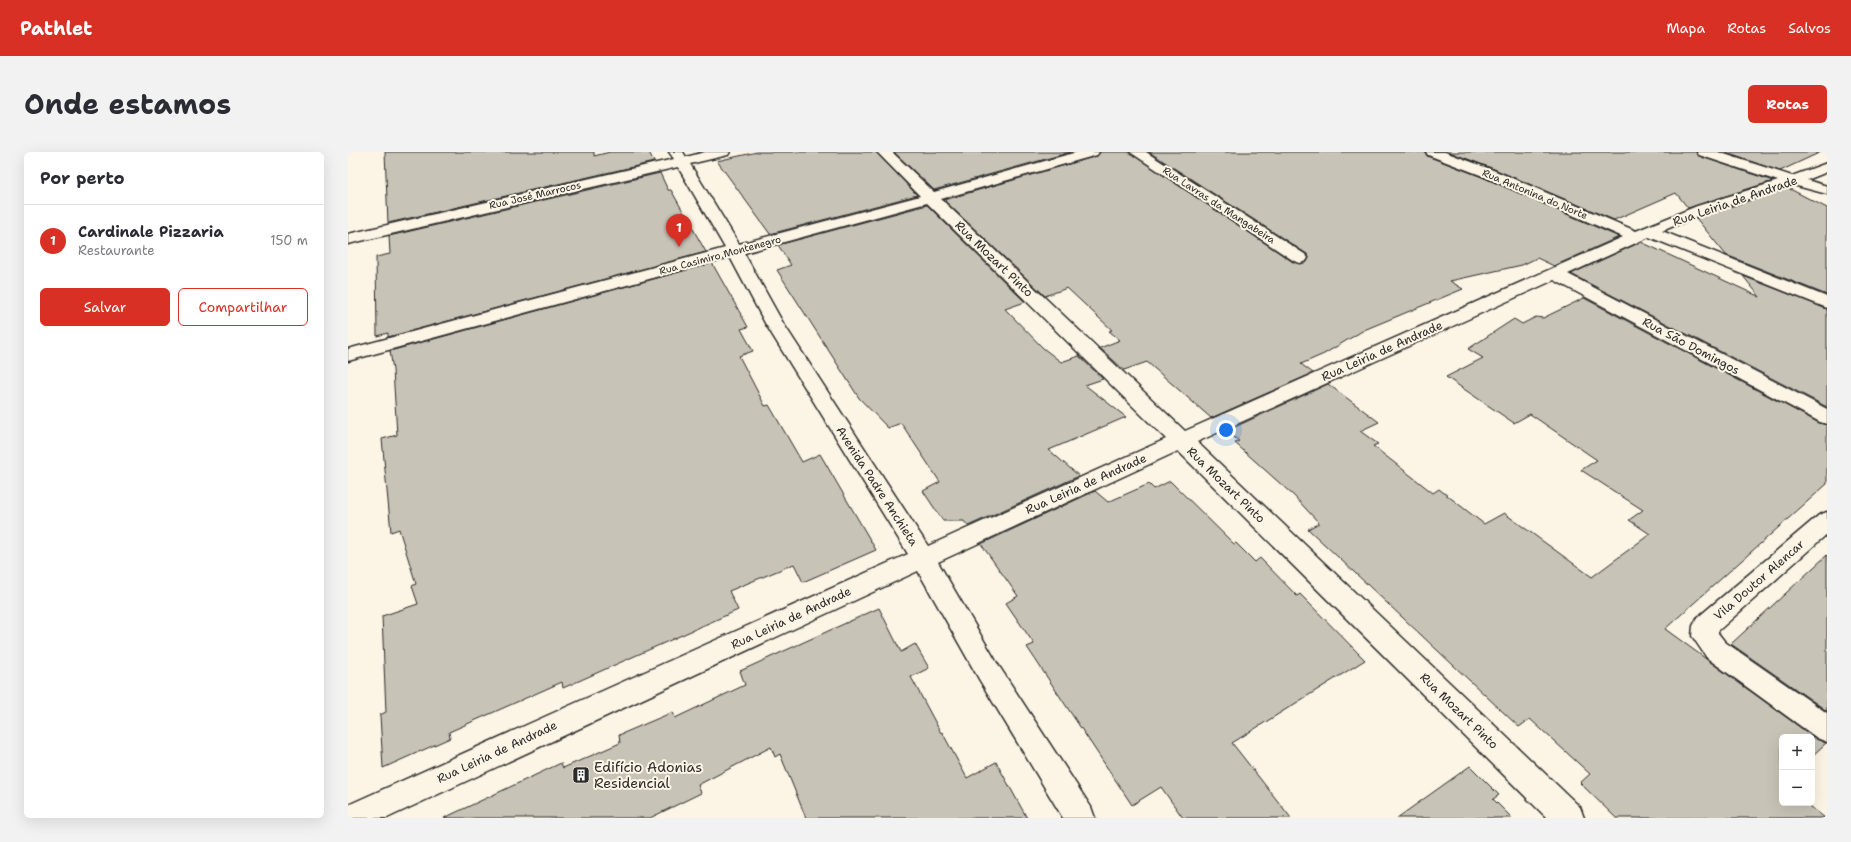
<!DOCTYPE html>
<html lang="pt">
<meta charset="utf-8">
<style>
body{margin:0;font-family:"Shantell Sans",sans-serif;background:#f2f2f3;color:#2b2b33}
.controls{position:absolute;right:12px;bottom:12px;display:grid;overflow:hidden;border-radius:6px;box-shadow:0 4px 16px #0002}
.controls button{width:36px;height:36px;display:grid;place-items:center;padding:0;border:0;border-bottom:1px solid #e1e1e2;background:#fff;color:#2b2b33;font:20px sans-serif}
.you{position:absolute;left:878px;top:278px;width:14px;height:14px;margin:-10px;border:3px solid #fff;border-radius:50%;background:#1a73e8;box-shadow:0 0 0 6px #1a73e833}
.badge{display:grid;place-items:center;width:26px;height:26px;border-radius:50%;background:#d93025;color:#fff;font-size:13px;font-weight:700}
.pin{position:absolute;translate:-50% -33px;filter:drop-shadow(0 1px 2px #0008)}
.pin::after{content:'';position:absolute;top:21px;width:14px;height:12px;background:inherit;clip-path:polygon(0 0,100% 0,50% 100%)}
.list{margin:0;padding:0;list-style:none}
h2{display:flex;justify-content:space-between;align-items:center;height:52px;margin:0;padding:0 16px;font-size:17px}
h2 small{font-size:13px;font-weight:400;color:#7c7c81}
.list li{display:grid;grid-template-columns:26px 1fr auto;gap:12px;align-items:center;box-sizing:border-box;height:72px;padding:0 16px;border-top:1px solid #e1e1e2}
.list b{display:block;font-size:15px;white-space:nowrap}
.list p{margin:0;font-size:13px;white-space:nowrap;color:#7c7c81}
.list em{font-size:13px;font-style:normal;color:#7c7c81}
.actions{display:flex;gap:8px;padding:12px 16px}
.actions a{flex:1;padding:9px 0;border:1px solid #d93025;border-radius:6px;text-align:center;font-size:14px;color:#d93025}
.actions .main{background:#d93025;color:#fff}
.map{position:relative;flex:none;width:1479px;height:666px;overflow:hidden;border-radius:6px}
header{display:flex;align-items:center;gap:24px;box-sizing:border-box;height:56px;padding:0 20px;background:#d93025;color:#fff}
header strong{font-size:19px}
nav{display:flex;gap:22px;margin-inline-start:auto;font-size:14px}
.intro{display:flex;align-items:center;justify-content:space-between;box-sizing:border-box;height:96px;padding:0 24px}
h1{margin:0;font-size:28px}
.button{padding:10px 18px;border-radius:6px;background:#d93025;color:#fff;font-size:14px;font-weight:700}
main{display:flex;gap:24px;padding:0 24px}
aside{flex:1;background:#fff;border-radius:6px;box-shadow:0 4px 16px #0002}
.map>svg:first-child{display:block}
.building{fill:#c8c3b7;stroke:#2b2b2b}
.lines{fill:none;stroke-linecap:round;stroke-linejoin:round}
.minor-casing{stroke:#2b2b2b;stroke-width:3}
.minor{fill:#fcf5e5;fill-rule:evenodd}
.labels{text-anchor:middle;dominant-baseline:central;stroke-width:4;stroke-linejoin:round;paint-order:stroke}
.far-street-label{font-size:10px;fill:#2b2b2b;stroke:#fcf5e5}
.street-label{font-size:12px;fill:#2b2b2b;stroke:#fcf5e5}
.near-poi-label{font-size:14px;fill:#2b2b2b;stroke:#fcf5e5;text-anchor:start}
</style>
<header>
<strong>Pathlet</strong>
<nav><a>Mapa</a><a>Rotas</a><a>Salvos</a></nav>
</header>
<div class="intro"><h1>Onde estamos</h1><a class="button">Rotas</a></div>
<main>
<aside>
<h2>Por perto<small></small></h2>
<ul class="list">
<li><span class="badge">1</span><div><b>Cardinale Pizzaria</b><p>Restaurante</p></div><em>150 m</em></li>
</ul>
<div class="actions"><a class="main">Salvar</a><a>Compartilhar</a></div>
</aside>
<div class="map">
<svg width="1479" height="666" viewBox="0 0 1479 666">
<rect width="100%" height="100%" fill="#fcf5e5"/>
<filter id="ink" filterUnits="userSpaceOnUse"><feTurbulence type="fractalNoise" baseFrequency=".025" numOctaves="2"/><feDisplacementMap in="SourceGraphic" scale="8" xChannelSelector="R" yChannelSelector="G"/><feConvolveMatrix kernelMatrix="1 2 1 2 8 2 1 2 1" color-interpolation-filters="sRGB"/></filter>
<g filter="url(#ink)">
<g class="building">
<path d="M37 0H246V4L262 0H301L306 10 40 71Z"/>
<path d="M409 0H528L569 43 422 82 369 9Z"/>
<path d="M546 0H723L586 38Z"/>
<path d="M752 0H781L945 110 952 112 959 110 961 105 959 102 801 0H1077L1079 4 1134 25 1271 85 1206 114 1189 106 1174 113 1102 129 1115 137 1016 178 976 202 953 212 965 221 863 266 799 210 776 218 752 196 772 188 761 179 764 178 719 136 697 144 596 48 749 4Z"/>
<path d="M1101 0H1348L1351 4 1425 29 1340 56 1328 41 1266 68 1146 17Z"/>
<path d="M1375 0H1473L1432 19Z"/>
<path d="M312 21 320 38H323L358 100 40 185V181L29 184 28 105 42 102 41 84Z"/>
<path d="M1440 36 1479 56V143L1378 103 1348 66Z"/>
<path d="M579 53 677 150 657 157 695 196 713 210 731 204 755 227 737 233 778 265 701 298 731 324 620 374 616 369H595L575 339 592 330 553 271 540 276 511 246 429 118 443 113 430 93Z"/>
<path d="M1293 90 1412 145 1395 124 1479 157V255L1223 122Z"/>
<path d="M364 111 400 175 393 177 405 199 391 204 417 254 421 253 454 310 472 302 528 398 455 430 446 412 381 439 390 458 215 536 214 530 101 580 102 586 35 616 32 563 38 560 34 464 70 452 64 434 68 432 51 377 43 380 34 287 49 283 45 218 42 199Z"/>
<path d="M1236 146 1471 271 1479 273V332L1317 477 1468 587 1478 591 1464 604V585H1434V651H1458L1477 666H1268L1232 631 1242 622 1182 567 1171 575 1022 435 960 377 971 371 946 344 887 291 891 289 878 279 980 232 1031 270 1012 279 1030 292 1025 294 1085 341 1091 337 1136 372 1156 361 1244 425 1302 382 1281 368 1295 358 1233 318 1249 308 1182 262 1166 271 1098 225 1135 206 1120 197 1166 167 1174 172 1188 165 1195 166Z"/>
<path d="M822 329 886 392 888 391 907 410 912 406 949 444 952 442 1017 508 884 591 943 666H835L813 635 784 653 679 495 686 492 658 451 670 444 633 392 747 339 760 350 801 332 806 337Z"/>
<path d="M1479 403V559L1383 492Z"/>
<path d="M531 456 553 500 567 492 581 516 563 525 593 581 594 580 619 626 648 610 679 666H458L432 602 427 605 423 595 350 633 353 641 302 666H96L213 611 215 616 272 591 271 583 325 560 327 566 397 533 392 519Z"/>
<path d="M1122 614 1151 643 1145 647 1164 666H1049Z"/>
</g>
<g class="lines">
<defs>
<g id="minor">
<path d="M321 0H335L338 5 357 0H382L380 3 342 12 391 92 572 44 529 0H544L586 40 729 0H751L749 3 593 47 837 279 1275 85 1135 24 1080 3 1078 0H1097L1145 18 1288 79 1349 54 1430 29 1351 3 1349 0H1370L1444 24 1479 11V20L1459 28 1479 34V42L1445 33 1359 60 1314 79 1479 145V156L1301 85 1220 122 1479 257V272L1472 270 1206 128 849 290 1232 655 1236 666H1199L830 299 590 410 649 511 743 655 747 666H715L631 527 570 419 39 666H0V653L560 402 417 171 382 105 0 209V197L377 96 330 15 0 92V82L326 7ZM579 51 818 287 580 394 435 171 396 101Z"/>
<path d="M782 0H798L958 103 960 106 958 109 952 111 946 109Z"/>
<path d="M1479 360V382L1370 479V481L1377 490 1479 561V590L1469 586 1359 506 1344 484 1345 474 1349 466 1471 363Z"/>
</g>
</defs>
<use href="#minor" class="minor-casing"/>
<use href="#minor" class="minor"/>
</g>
</g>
<defs>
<symbol id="building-square" viewBox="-11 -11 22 22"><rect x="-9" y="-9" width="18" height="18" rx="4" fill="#2b2b2b" stroke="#fcf5e5"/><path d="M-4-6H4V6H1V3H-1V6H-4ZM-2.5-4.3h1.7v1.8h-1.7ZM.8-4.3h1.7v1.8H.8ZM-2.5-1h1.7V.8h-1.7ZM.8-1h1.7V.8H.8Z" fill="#fff"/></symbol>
</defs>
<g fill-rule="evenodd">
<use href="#building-square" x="223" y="613" width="20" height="20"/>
</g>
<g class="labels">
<g class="far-street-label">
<text transform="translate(1187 42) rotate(23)">Rua Antonina do Norte</text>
<text transform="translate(187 43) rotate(-13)">Rua José Marrocos</text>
<text transform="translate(871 53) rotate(33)">Rua Lavras da Mangabeira</text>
<text transform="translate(372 103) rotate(-15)">Rua Casimiro Montenegro</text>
</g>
<g class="street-label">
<text transform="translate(1387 49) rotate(-19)">Rua Leiria de Andrade</text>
<text transform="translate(646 107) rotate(44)">Rua Mozart Pinto</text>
<text transform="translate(1343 194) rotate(28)">Rua São Domingos</text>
<text transform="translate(1034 199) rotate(-24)">Rua Leiria de Andrade</text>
<text transform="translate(738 332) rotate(-24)">Rua Leiria de Andrade</text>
<text transform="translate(878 333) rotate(44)">Rua Mozart Pinto</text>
<text transform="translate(529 334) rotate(57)">Avenida Padre Anchieta</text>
<text transform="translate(1411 428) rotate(-41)">Vila Doutor Alencar</text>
<text transform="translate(443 466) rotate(-25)">Rua Leiria de Andrade</text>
<text transform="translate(1111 559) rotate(44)">Rua Mozart Pinto</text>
<text transform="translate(149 600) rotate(-25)">Rua Leiria de Andrade</text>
</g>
<g class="near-poi-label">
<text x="246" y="615">Edifício Adonias<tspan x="246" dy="16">Residencial</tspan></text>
</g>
</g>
</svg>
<div class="controls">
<button>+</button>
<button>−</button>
</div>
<div class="you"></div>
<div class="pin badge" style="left:331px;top:95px">1</div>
</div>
</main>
